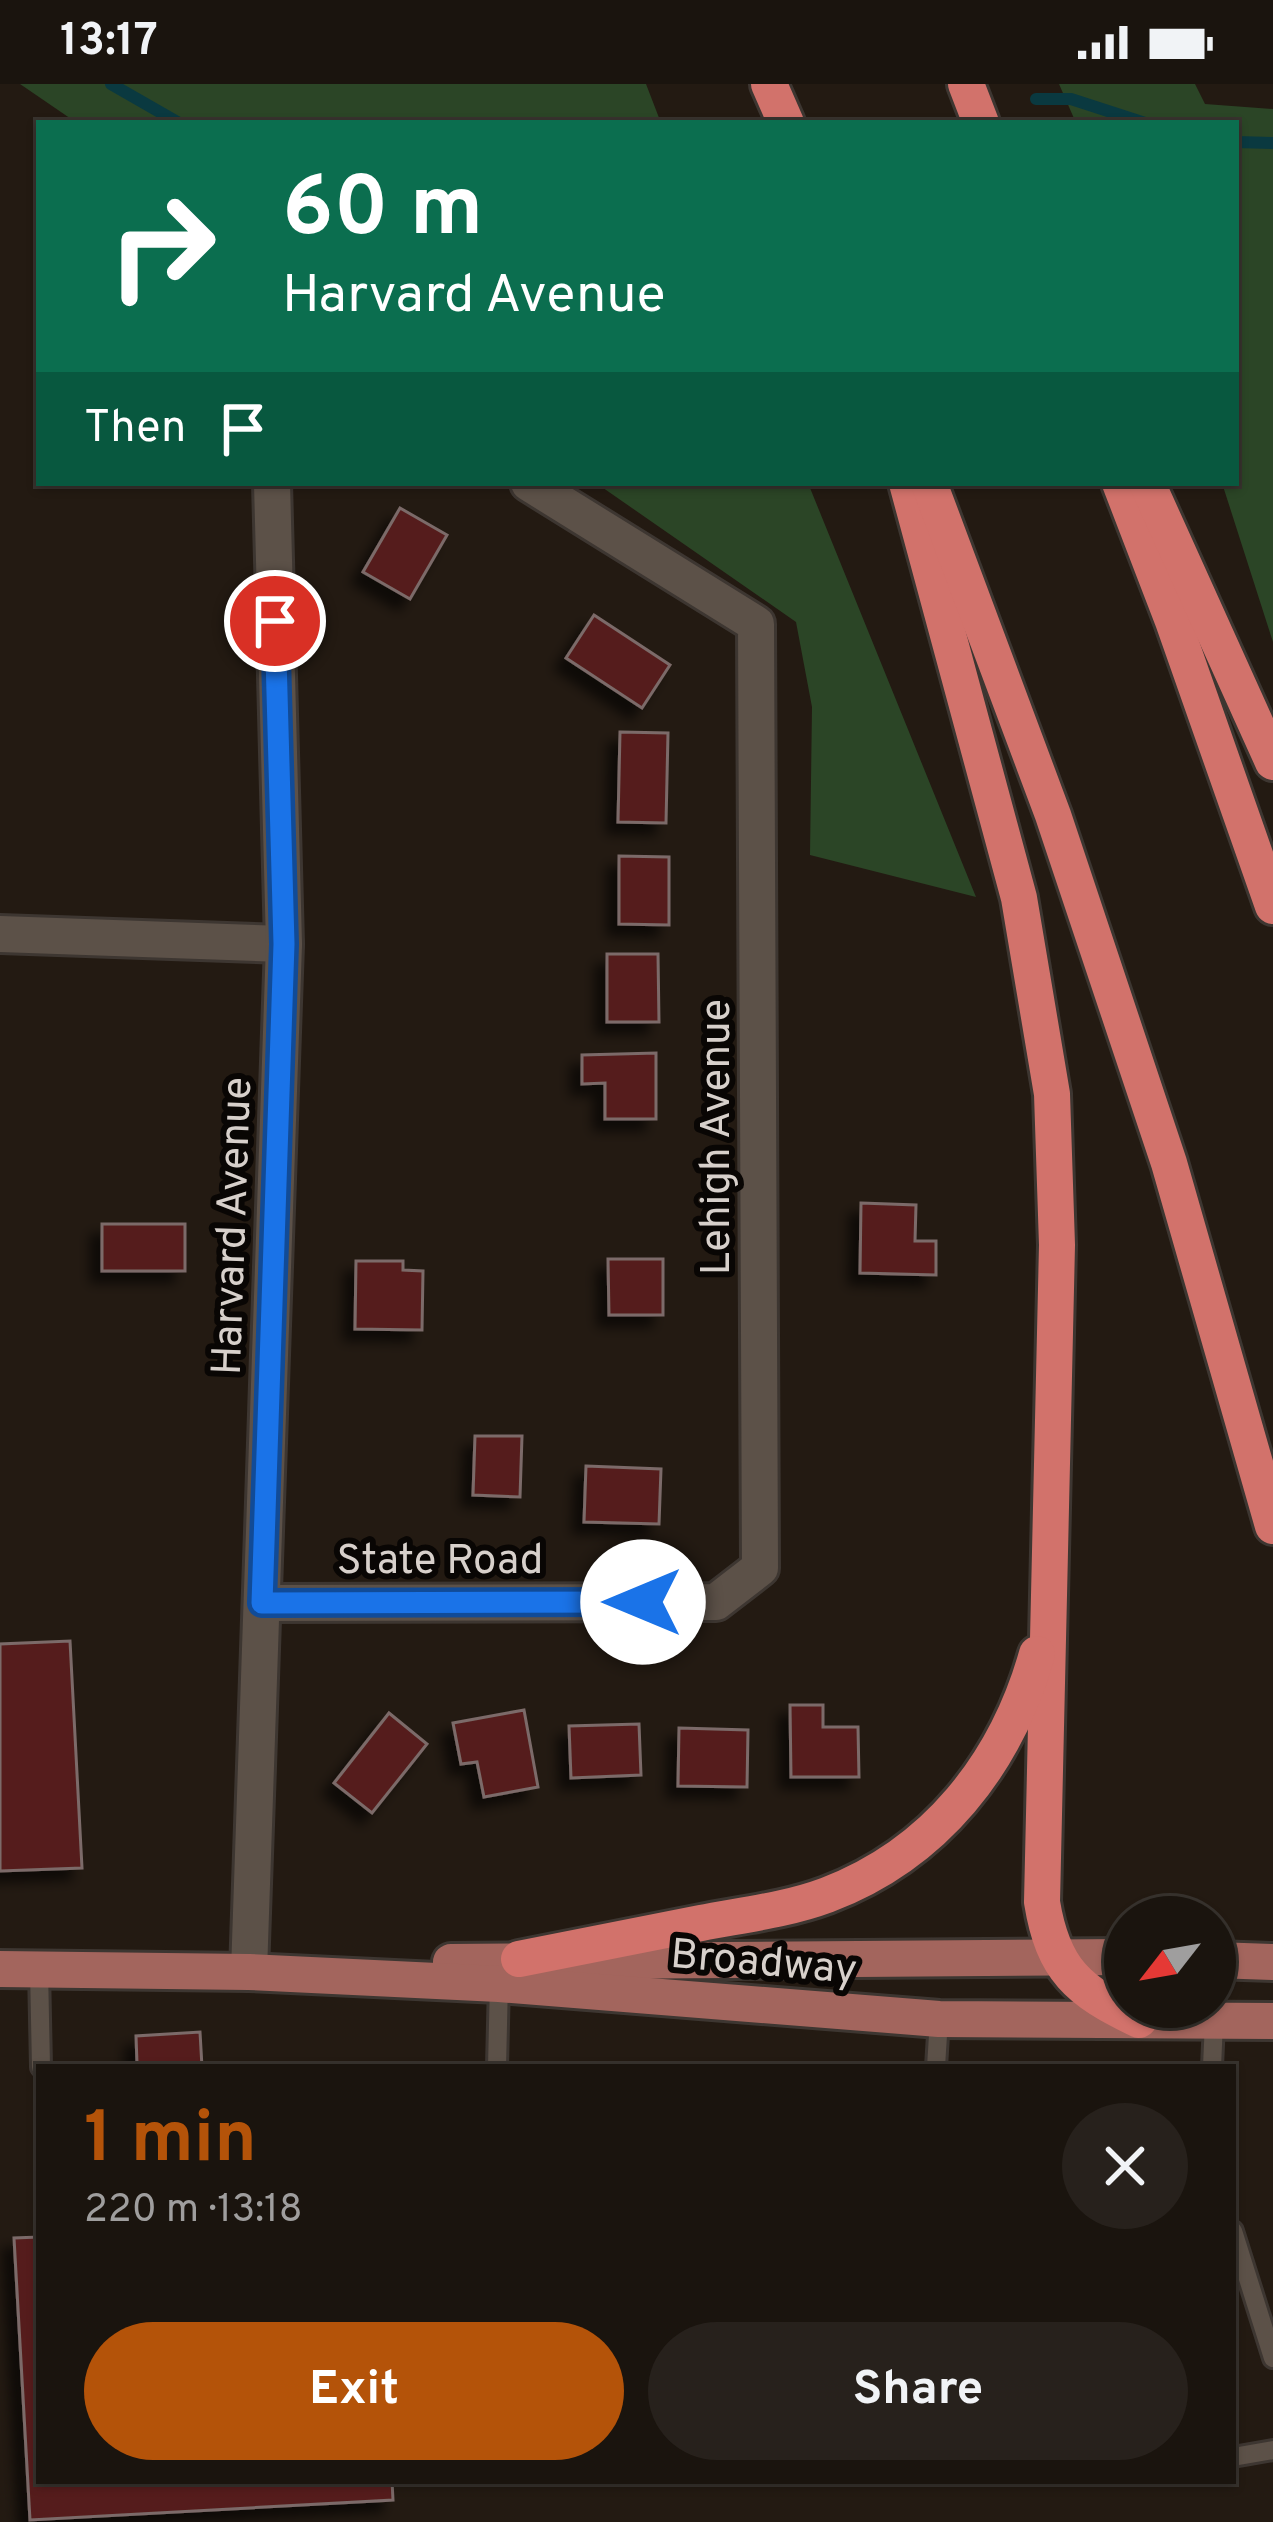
<!DOCTYPE html>
<html lang="en">
<head>
<meta charset="utf-8">
<style>
	body { margin:0; font-family:Overpass,sans-serif; background:#27211c; color:#f1f3f6; height:100vh; display:flex; flex-direction:column; font-size:45px; white-space:nowrap }
	* { box-sizing:border-box; margin:0 }
	p { font-size:39px; color:#9f9e9e }
	.icon { flex:none; width:66px; height:66px; fill:none; stroke:currentColor; stroke-width:2; stroke-linecap:round; stroke-linejoin:round }
	.map { position:relative; flex:1; overflow:hidden }
	.details { position:absolute; left:36px; top:1980px; width:1200px; height:420px; display:flex; flex-direction:column; background:#1a140e; border-radius:0px; box-shadow:0 3px 9px #0004,0 0 0 3px #38332e }
	.details>* { flex:none }
	.top-card { position:absolute; left:36px; top:36px; width:1203px; height:366px; border-radius:0px; box-shadow:0 3px 9px #0004,0 0 0 3px #38332e; background:#0b6e4f; color:#fff; overflow:hidden }
	.needle { width:78px; rotate:239deg }
	.fabs { position:absolute; left:1104px; top:1812px; display:grid; gap:24px }
	.fabs a { display:grid; place-items:center; width:132px; height:132px; border-radius:50%; background:#1a140e; box-shadow:0 3px 9px #0004,0 0 0 3px #38332e; font-size:60px }
	.pin { position:absolute; display:grid; place-items:center; width:102px; height:102px; color:#fff; margin:-51px; border:6px solid #fff; border-radius:50%; box-shadow:0 3px 12px #0007 }
	.me { position:absolute; width:132px; margin:-66px; rotate:270deg; stroke-linejoin:round; filter:drop-shadow(0 0 9px #0008) }
	.turn { display:flex; align-items:center; gap:42px; height:252px; padding:0 48px; font-size:54px }
	.turn .icon { width:156px; height:156px; stroke-width:2.5 }
	.turn b { display:block; font-size:84px; line-height:102px }
	.then { display:flex; align-items:center; height:114px; padding:0 48px; background:#0003; gap:24px; font-size:45px }
	.round { display:grid; place-items:center; flex:none; width:126px; height:126px; border-radius:63px; background:#27211c }
	.head { display:flex; align-items:center; justify-content:space-between; height:204px; padding:0 48px }
	h1 { font-size:72px; font-weight:700; line-height:90px; color:#b45309 }
	.action { display:flex; gap:24px; margin-top:auto; padding:24px 48px }
	.action a { flex:1; height:138px; border-radius:72px; background:#b45309; color:#fff; font-size:48px; font-weight:700; line-height:138px; text-align:center }
	.action a+a { background:#27211c; color:#f1f3f6 }
	.status { display:flex; justify-content:space-between; align-items:center; height:84px; padding:0 60px; background:#1a140e; direction:ltr }
	.status svg { height:33px; fill:currentColor }
	.map>svg:first-child { display:block }
	.green { fill:#2b4526 }
	.lines { fill:none; stroke-linecap:round; stroke-linejoin:round }
	.stream { stroke:#0a3940; stroke-width:12 }
	.building { fill:#551e1c; stroke:#7b6b69; stroke-width:3; filter:url(#shadow) }
	.service-casing { stroke:#3d3631; stroke-width:24 }
	.minor-casing { stroke:#3d3631; stroke-width:42 }
	.primary-casing { stroke:#3d3631; stroke-width:42 }
	.motorway-casing { stroke:#3d3631; stroke-width:42 }
	.service { stroke:#5c5148; stroke-width:18 }
	.minor { stroke:#5c5148; stroke-width:36 }
	.primary { stroke:#a3655d; stroke-width:36 }
	.motorway { stroke:#d2726b; stroke-width:36 }
	.route-casing { stroke:#114b97; stroke-width:30 }
	.route { stroke:#1a73e8; stroke-width:21 }
	.labels { text-anchor:middle; stroke-width:12; stroke-linejoin:round; paint-order:stroke }
	.street-label { font-size:42px; fill:#d7d0cb; stroke:#090604 }
</style>
</head>
<body>
<div class="status"><b>13:17</b><svg viewBox="0 0 49 12"><path d="M0 12V9h3v3zM5 12V6h3v6zM10 12V3h3v9zM15 12V0h3v12zM26 1h20v11H26zM47 4h2v5h-2z"/></svg></div>
<div class="map">
<svg width="1273" height="2438" viewBox="0 0 1273 2438">
	<defs>
		<filter id="shadow"><feDropShadow dx="-11" dy="11" stdDeviation="6" flood-color="#0009"/></filter>
	</defs>
	<rect width="100%" height="100%" fill="#231a12"/>
	<g class="green">
		<path d="M 20,0 L 646,0 L 661,39 L 77,39 Z"/>
		<path d="M 1059,0 L 1195,0 L 1205,20 L 1273,25 L 1273,558 L 1222,399 L 1236,399 L 1236,39 L 1076,39 Z"/>
		<path d="M 596,399 L 808,399 L 976,813 L 810,771 L 812,623 L 796,538 Z"/>
	</g>
	<g class="lines">
		<g class="stream">
			<path d="M 111,0 L 179,39"/>
			<path d="M 1036,15 L 1071,15 L 1145,39"/>
			<path d="M 1236,58 L 1273,59"/>
		</g>
	</g>
	<g class="building">
		<path d="M 400,424 L 447,451 L 410,515 L 363,488 Z"/>
		<path d="M 594,531 L 670,581 L 642,624 L 566,574 Z"/>
		<path d="M 620,648 L 668,649 L 666,739 L 618,738 Z"/>
		<path d="M 619,772 L 669,773 L 669,841 L 619,840 Z"/>
		<path d="M 607,870 L 658,870 L 659,938 L 607,938 Z"/>
		<path d="M 656,969 L 656,1035 L 605,1035 L 605,999 L 582,1000 L 582,971 Z"/>
		<path d="M 861,1119 L 916,1121 L 915,1157 L 936,1157 L 936,1191 L 860,1189 Z"/>
		<rect x="102" y="1140" width="83" height="47"/>
		<path d="M 608,1175 L 663,1175 L 663,1231 L 609,1231 Z"/>
		<path d="M 356,1177 L 403,1177 L 403,1186 L 423,1187 L 422,1246 L 355,1245 Z"/>
		<path d="M 475,1352 L 522,1352 L 520,1413 L 473,1411 Z"/>
		<path d="M 586,1382 L 661,1385 L 659,1440 L 584,1438 Z"/>
		<path d="M 70,1557 L 82,1784 L 0,1787 L 0,1560 Z"/>
		<path d="M 790,1621 L 823,1621 L 823,1643 L 858,1643 L 859,1693 L 791,1693 Z"/>
		<path d="M 524,1626 L 538,1703 L 484,1713 L 477,1678 L 461,1680 L 453,1639 Z"/>
		<path d="M 389,1629 L 427,1660 L 372,1729 L 334,1699 Z"/>
		<path d="M 639,1640 L 641,1691 L 571,1694 L 569,1642 Z"/>
		<path d="M 679,1644 L 748,1646 L 747,1703 L 678,1702 Z"/>
		<path d="M 200,1948 L 202,1983 L 69,1983 L 137,1979 L 136,1952 Z"/>
		<path d="M 39,2153 L 39,2397 L 392,2397 L 393,2416 L 30,2436 L 14,2154 Z"/>
	</g>
	<g class="lines">
		<g class="service-casing">
			<g id="service">
				<path d="M 39,1885 L 41,1983"/>
				<path d="M 497,1983 L 499,1898"/>
				<path d="M 936,1983 L 939,1935"/>
				<path d="M 1212,1983 L 1214,1938"/>
				<path d="M 1233,2147 L 1273,2274"/>
				<path d="M 1233,2373 L 1273,2366"/>
			</g>
		</g>
		<g class="minor-casing">
			<g id="minor">
				<path d="M 0,850 L 284,860"/>
				<path d="M 262,1519 L 716,1518 L 760,1484 L 756,540 L 529,399"/>
				<path d="M 249,1888 L 284,860 L 272,399"/>
			</g>
		</g>
		<g class="primary-casing">
			<g id="primary">
				<path d="M 1215,1876 L 1273,1878"/>
				<path d="M 451,1878 L 1125,1873"/>
				<path d="M 0,1885 L 249,1888 L 499,1900 L 939,1935 L 1273,1937"/>
			</g>
		</g>
		<g class="motorway-casing">
			<g id="motorway">
				<path d="M 769,0 L 786,39"/>
				<path d="M 966,0 L 981,39"/>
				<path d="M 907,399 L 1019,814 L 1052,1010 L 1057,1161 L 1042,1818 C 1053,1886 1078,1907 1139,1936"/>
				<path d="M 929,399 L 1053,731 L 1169,1079 L 1273,1442"/>
				<path d="M 1120,399 L 1173,537 L 1273,822"/>
				<path d="M 1147,399 L 1273,678"/>
				<path d="M 519,1875 C 580,1863 640,1851 701,1839 C 742,1831 787,1826 827,1811 C 935,1770 1006,1680 1037,1570"/>
			</g>
		</g>
		<use href="#service" class="service"/>
		<use href="#minor" class="minor"/>
		<use href="#primary" class="primary"/>
		<use href="#motorway" class="motorway"/>
	</g>
	<g class="lines">
		<g class="route-casing">
			<path id="route" d="M 275,537 L 284,860 L 262,1519 L 643,1518"/>
		</g>
		<use href="#route" class="route"/>
	</g>
	<g class="labels">
		<g class="street-label">
			<text transform="translate(714 1053) rotate(-90)" y="15">Lehigh Avenue</text>
			<text transform="translate(230 1142) rotate(-88)" y="15">Harvard Avenue</text>
			<text x="440" y="1489">State Road</text>
			<text transform="translate(764 1876) rotate(5)" y="15">Broadway</text>
		</g>
	</g>
</svg>
<div class="fabs">
<a><svg class="needle" viewBox="-14 -14 28 28"><path d="M0-13l5 13h-10z" fill="#e53935"/><path d="M0 13l5-13h-10z" fill="#9f9e9e"/></svg></a>
</div>
<div class="pin" style="left:275px;top:537px;background:#d93025"><svg class="icon" aria-label="arrive" viewBox="0 0 24 24"><path d="M6 21V4h12l-3 4 3 4H6"/></svg></div>
<svg class="me" style="left:643px;top:1518px" viewBox="-20 -20 40 40"><circle r="19" fill="#fff"/><path d="M0-13L10 11 0 6-10 11z" fill="#1a73e8"/></svg>
<div class="top-card">
<div class="turn"><svg class="icon" aria-label="right" viewBox="0 0 24 24"><path d="M7 20v-9h11M14 6l5 5-5 5"/></svg><div><b>60 m</b>Harvard Avenue</div></div>
<div class="then">Then<svg class="icon" aria-label="arrive" viewBox="0 0 24 24"><path d="M6 21V4h12l-3 4 3 4H6"/></svg></div>
</div>
<section class="details">
<div class="head"><div><h1>1 min</h1><p>220 m · 13:18</p></div><a class="round"><svg class="icon" aria-label="close" viewBox="0 0 24 24"><path d="M6 6l12 12M18 6L6 18"/></svg></a></div>
<div class="action"><a>Exit</a><a>Share</a></div>
</section>
</div>
</body>
</html>
